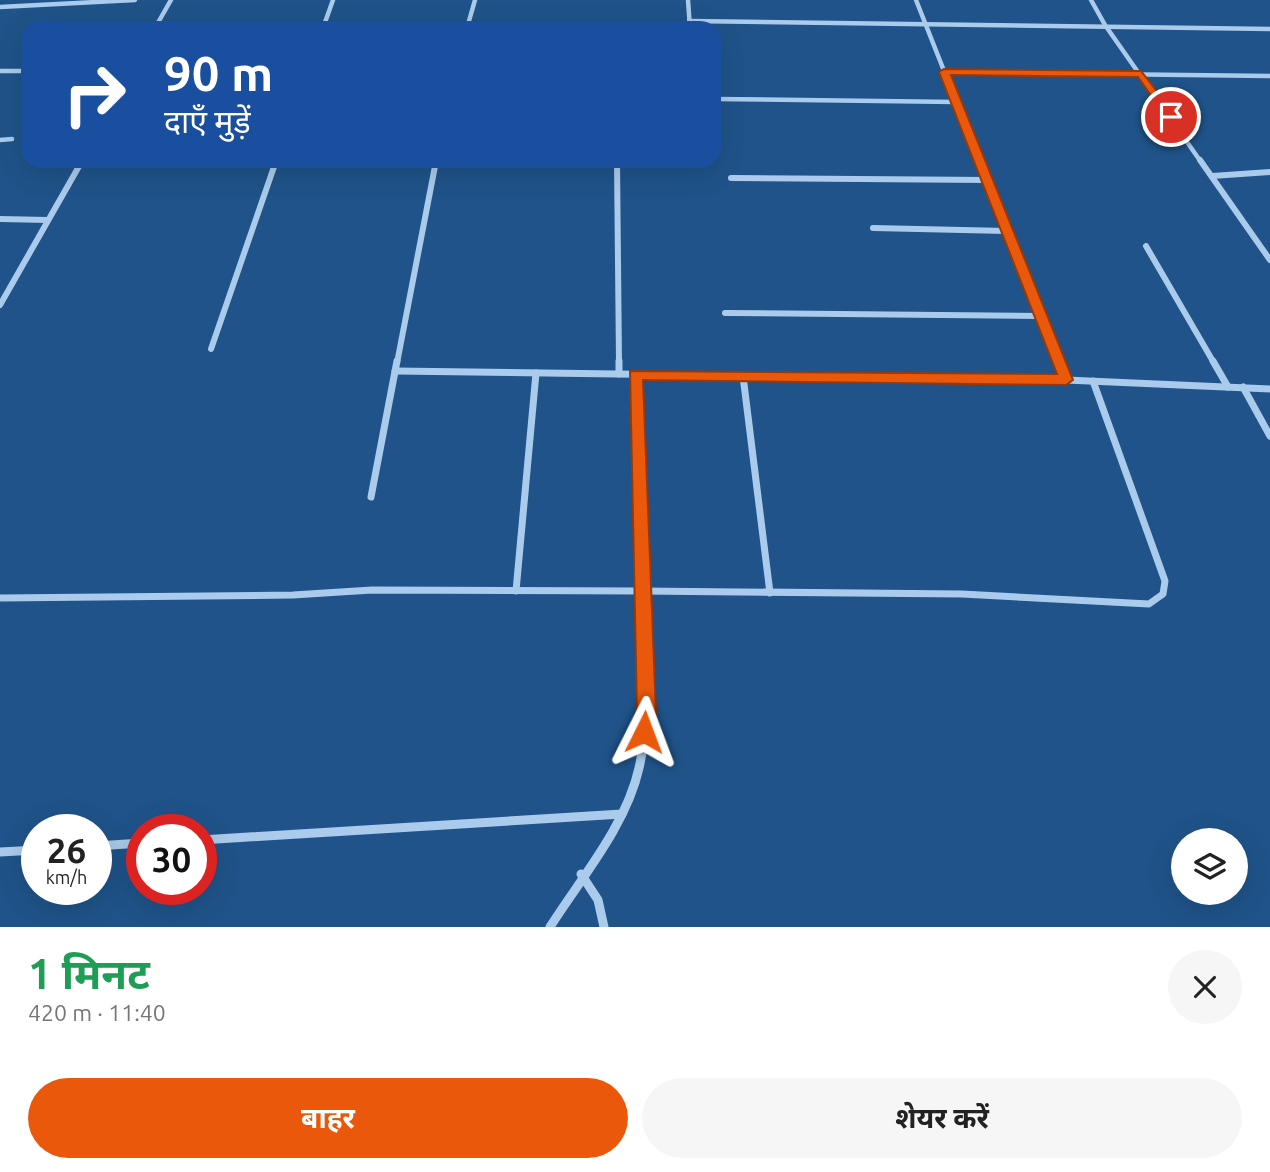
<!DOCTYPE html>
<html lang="hi">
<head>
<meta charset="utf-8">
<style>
	body { margin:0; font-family:Ubuntu,"Noto Sans Devanagari",sans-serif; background:#f6f6f6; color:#222; height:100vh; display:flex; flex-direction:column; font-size:26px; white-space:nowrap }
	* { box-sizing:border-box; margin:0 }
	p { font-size:23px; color:#767676 }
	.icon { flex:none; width:38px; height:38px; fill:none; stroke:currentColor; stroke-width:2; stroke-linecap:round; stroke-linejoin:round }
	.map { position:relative; height:927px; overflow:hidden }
	.panel { display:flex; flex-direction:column; background:#fff; flex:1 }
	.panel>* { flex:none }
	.guide { position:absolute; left:21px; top:21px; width:700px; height:147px; border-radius:21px; box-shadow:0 7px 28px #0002; background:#1a4fa0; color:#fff; overflow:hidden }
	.tools { position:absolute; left:1171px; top:828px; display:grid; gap:14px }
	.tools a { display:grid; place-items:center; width:77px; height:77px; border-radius:50%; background:#fff; box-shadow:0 7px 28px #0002; font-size:35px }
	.speed { position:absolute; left:21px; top:814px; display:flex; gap:14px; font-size:35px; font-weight:700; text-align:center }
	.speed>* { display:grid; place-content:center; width:91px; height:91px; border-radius:50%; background:#fff; box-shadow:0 7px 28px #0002; line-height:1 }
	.speed small { font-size:18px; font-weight:400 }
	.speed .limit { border:10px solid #d22; background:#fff; color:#111 }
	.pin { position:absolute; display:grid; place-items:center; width:60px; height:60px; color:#fff; margin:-30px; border:4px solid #fff; border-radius:50%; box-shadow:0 2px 7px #0007 }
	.me { position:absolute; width:77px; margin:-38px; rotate:3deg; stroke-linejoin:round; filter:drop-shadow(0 0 5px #0008) }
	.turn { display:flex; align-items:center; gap:24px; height:147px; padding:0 28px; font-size:32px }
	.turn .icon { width:91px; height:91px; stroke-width:2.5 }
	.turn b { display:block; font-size:49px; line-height:60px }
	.round { display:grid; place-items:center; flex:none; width:74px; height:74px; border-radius:37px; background:#f6f6f6 }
	.summary { display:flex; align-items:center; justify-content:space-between; height:119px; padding:0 28px }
	h1 { font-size:42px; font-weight:700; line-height:52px; color:#1e9e55 }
	.action { display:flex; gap:14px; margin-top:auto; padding:14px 28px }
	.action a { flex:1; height:80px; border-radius:42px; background:#ea580c; color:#fff; font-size:28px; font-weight:700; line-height:80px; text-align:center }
	.action a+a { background:#f6f6f6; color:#222 }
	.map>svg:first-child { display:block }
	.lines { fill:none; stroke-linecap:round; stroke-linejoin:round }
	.minor-far3 { stroke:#aacbeb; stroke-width:4.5 }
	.minor-far2 { stroke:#aacbeb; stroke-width:6 }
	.minor-far1 { stroke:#aacbeb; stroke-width:7 }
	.minor { stroke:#aacbeb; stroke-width:9 }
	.route { fill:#ea580c; stroke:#983908; stroke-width:2 }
</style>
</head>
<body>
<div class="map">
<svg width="1270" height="927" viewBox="0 0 1270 927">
	<rect width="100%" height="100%" fill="#1f5389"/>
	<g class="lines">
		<g class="minor-far3">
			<path d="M 688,0 L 690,28"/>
			<path d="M 916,0 L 980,162"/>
			<path d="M 1091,0 L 1105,25 L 1201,162"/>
			<path d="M 0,7 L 135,0"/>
			<path d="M 689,21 L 1270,29"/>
			<path d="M 155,28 L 171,0"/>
			<path d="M 323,28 L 333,0"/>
			<path d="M 467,28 L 475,0"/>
			<path d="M 0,71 L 28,71"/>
			<path d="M 944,72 L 1270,76"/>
			<path d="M 714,99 L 956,102"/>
			<path d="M 0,140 L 12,139"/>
		</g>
		<g class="minor-far2">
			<path d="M 979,160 L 1059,363"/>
			<path d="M 1200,160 L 1270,260"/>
			<path d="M 617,161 L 619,363"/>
			<path d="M 1212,176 L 1270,172"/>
			<path d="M 731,178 L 987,180"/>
			<path d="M 0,219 L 48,220"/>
			<path d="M 873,228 L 1007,231"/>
			<path d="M 1146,246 L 1214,363"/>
			<path d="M 0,305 L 82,161"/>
			<path d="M 725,313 L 1041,316"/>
			<path d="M 211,349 L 276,161"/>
			<path d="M 397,363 L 436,161"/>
		</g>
		<g class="minor-far1">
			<path d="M 619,361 L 619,374"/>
			<path d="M 1059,361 L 1066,380 L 1270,389"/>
			<path d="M 1213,361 L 1228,387"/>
			<path d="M 395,371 L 1066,380"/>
			<path d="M 635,375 L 643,614"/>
			<path d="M 743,376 L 770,593"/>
			<path d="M 1243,387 L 1270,436"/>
			<path d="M 371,497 L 397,361"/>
			<path d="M 516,591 L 536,373"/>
			<path d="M 0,598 L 293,595 L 372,590 L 642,591 L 962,594 L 1149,604 L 1163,594 L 1165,581 L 1093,381"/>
		</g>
		<g class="minor">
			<path d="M 201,840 L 622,814"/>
			<path d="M 96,846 L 142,843"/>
			<path d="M 0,852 L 37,850"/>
			<path d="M 581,874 L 598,900 L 604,927"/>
			<path d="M 550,927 C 581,878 626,826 639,768 C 651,717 644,664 643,612"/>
		</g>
	</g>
	<path class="route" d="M 944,69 L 1141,71 L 1177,117 L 1168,120 L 1138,77 L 951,75 L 1073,380 L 1066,385 L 643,380 L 656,713 L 651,738 L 644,741 L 637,738 L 634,732 L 637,713 L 630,371 L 1057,374 L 939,72 Z"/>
</svg>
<div class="tools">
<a><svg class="icon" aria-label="layers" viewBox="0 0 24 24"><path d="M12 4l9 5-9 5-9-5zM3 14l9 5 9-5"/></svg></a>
</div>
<div class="speed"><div>26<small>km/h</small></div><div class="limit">30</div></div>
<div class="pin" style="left:1171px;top:117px;background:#d93025"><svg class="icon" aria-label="arrive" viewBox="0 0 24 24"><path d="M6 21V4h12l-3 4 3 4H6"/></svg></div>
<svg class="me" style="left:644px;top:732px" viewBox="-20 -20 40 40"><path d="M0-17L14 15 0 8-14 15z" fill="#ea580c" stroke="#fff" stroke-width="4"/></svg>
<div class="guide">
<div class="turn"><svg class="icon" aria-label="right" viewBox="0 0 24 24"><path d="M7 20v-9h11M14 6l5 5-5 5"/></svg><div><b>90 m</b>दाएँ मुड़ें</div></div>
</div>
</div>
<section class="panel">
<div class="summary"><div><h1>1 मिनट</h1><p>420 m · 11:40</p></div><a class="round"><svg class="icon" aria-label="close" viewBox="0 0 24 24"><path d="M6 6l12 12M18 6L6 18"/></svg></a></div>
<div class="action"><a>बाहर</a><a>शेयर करें</a></div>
</section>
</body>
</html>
